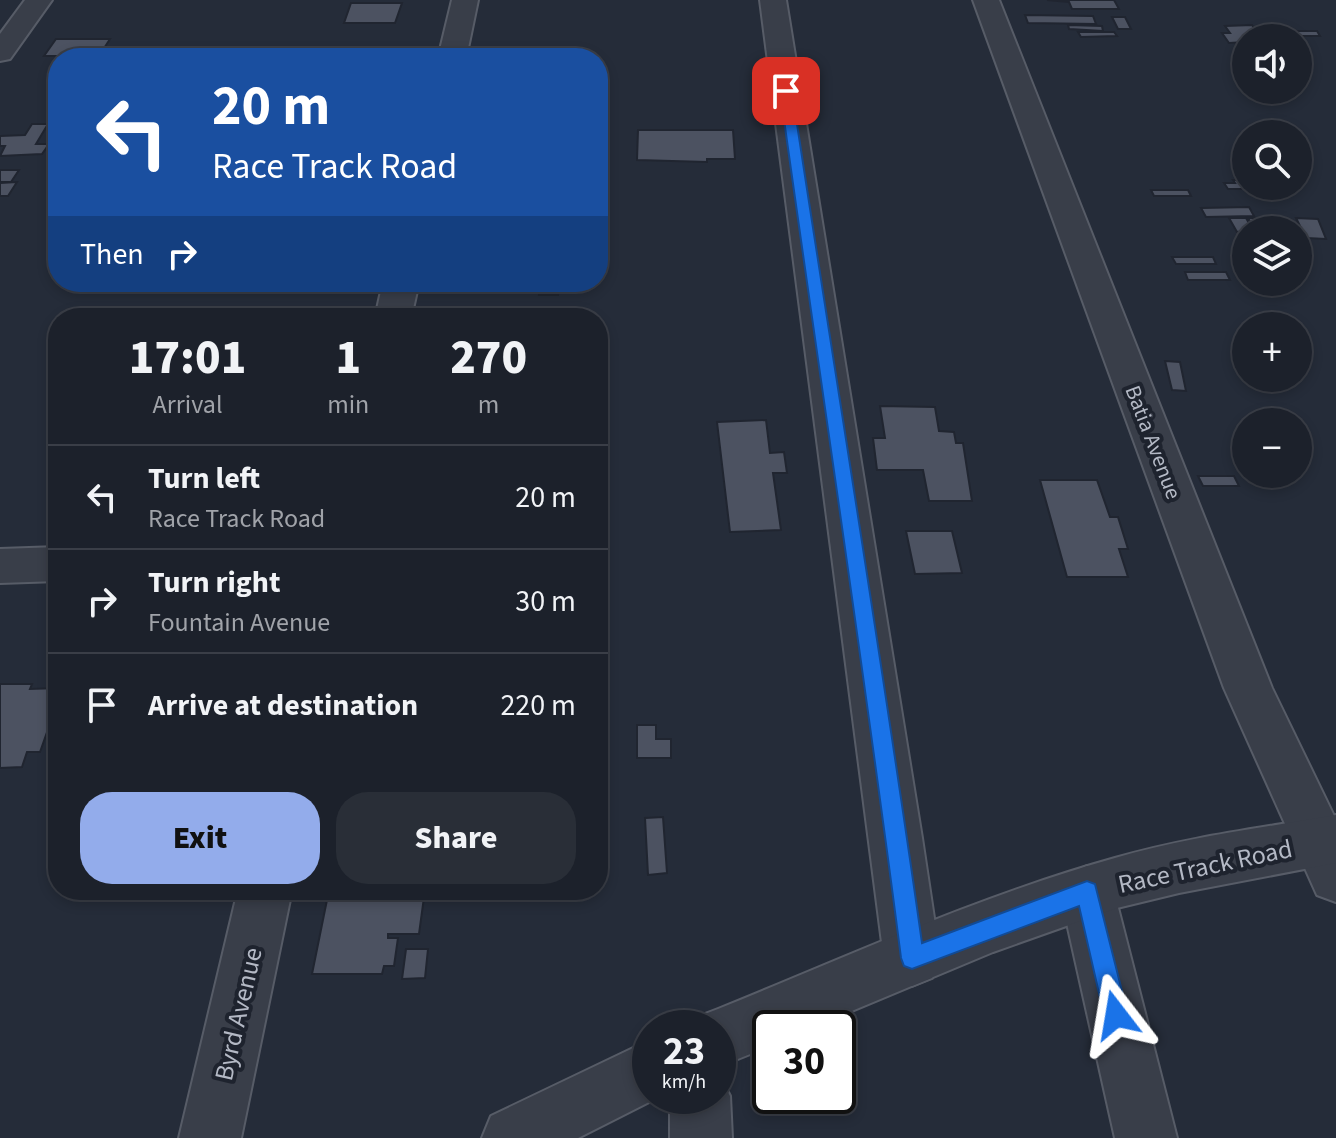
<!DOCTYPE html>
<html lang="en">
<head>
<meta charset="utf-8">
<style>
	body { margin:0; font-family:"Source Sans 3",sans-serif; background:#292e37; color:#f1f3f6; height:100vh; display:flex; flex-direction:column; font-size:30px; white-space:nowrap }
	* { box-sizing:border-box; margin:0 }
	p { font-size:26px; color:#a0a3a9 }
	.icon { flex:none; width:44px; height:44px; fill:none; stroke:currentColor; stroke-width:2; stroke-linecap:round; stroke-linejoin:round }
	.map { position:relative; flex:1; overflow:hidden }
	.details { position:absolute; left:48px; top:308px; width:560px; height:592px; display:flex; flex-direction:column; background:#1c212b; border-radius:32px; box-shadow:0 4px 12px #0003,0 0 0 2px #3a3e47 }
	.details>* { flex:none }
	.guide { position:absolute; left:48px; top:48px; width:560px; height:244px; border-radius:32px; box-shadow:0 4px 12px #0003,0 0 0 2px #3a3e47; background:#1a4fa0; color:#fff; overflow:hidden }
	.controls { position:absolute; left:1232px; top:24px; display:grid; gap:16px }
	.controls a { display:grid; place-items:center; width:80px; height:80px; border-radius:50%; background:#1c212b; box-shadow:0 4px 12px #0003,0 0 0 2px #3a3e47; font-size:40px }
	.speed { position:absolute; left:632px; top:1010px; display:flex; gap:16px; font-size:40px; font-weight:700; text-align:center }
	.speed>* { display:grid; place-content:center; width:104px; height:104px; border-radius:50%; background:#1c212b; box-shadow:0 4px 12px #0003,0 0 0 2px #3a3e47; line-height:1 }
	.speed small { font-size:20px; font-weight:400 }
	.speed .limit { border:4px solid #111; border-radius:12px; background:#fff; color:#111 }
	.pin { position:absolute; display:grid; place-items:center; width:68px; height:68px; color:#fff; margin:-34px; border-radius:16px; box-shadow:0 4px 12px #0006 }
	.me { position:absolute; width:88px; margin:-44px; rotate:346deg; stroke-linejoin:round; filter:drop-shadow(0 0 6px #0008) }
	.turn { display:flex; align-items:center; gap:28px; height:168px; padding:0 32px; font-size:36px }
	.turn .icon { width:104px; height:104px; stroke-width:2.5 }
	.turn b { display:block; font-size:56px; line-height:68px }
	.then { display:flex; align-items:center; height:76px; padding:0 32px; background:#0003; gap:16px; font-size:30px }
	.eta { display:flex; justify-content:space-evenly; align-items:center; height:136px; text-align:center }
	.eta b { font-size:48px; font-weight:800; line-height:56px }
	.cta { display:flex; gap:16px; margin-top:auto; padding:16px 32px }
	.cta a { flex:1; height:92px; border-radius:32px; background:#93aceb; color:#111; font-size:32px; font-weight:800; line-height:92px; text-align:center }
	.cta a+a { background:#292e37; color:#f1f3f6 }
	ul { padding:0; list-style:none }
	li { display:flex; align-items:center; gap:24px; height:104px; padding:0 32px; border-top:2px solid #3a3e47 }
	li div { flex:1 }
	li b { display:block; font-size:30px }
	li em { font-style:normal }
	.map>svg:first-child { display:block }
	.building { fill:#4c5261; stroke:#202530; stroke-width:2 }
	.lines { fill:none; stroke-linecap:round; stroke-linejoin:round }
	.minor-casing { stroke:#575c67; stroke-width:4 }
	.tertiary-casing { stroke:#575c67; stroke-width:4 }
	.minor { fill:#393e49; fill-rule:evenodd }
	.tertiary { fill:#393e49; fill-rule:evenodd }
	.route { fill:#1a73e8; stroke:#114b97; stroke-width:2 }
	.labels { text-anchor:middle; stroke-width:8; stroke-linejoin:round; paint-order:stroke }
	.street-label { font-size:22px; fill:#b4b9c5; stroke:#1e232e }
	.near-street-label { font-size:26px; fill:#b4b9c5; stroke:#1e232e }
</style>
</head>
<body>
<div class="map">
<svg width="1336" height="1138" viewBox="0 0 1336 1138">
	<rect width="100%" height="100%" fill="#252c39"/>
	<g class="building">
		<path d="M 1047,0 L 1114,0 L 1119,9 L 1072,9 L 1069,2 Z"/>
		<path d="M 351,3 L 402,3 L 395,23 L 344,23 Z"/>
		<path d="M 1025,15 L 1093,16 L 1096,24 L 1028,23 Z"/>
		<path d="M 1112,17 L 1125,17 L 1131,29 L 1118,29 Z"/>
		<path d="M 1068,25 L 1102,26 L 1103,31 L 1069,29 Z"/>
		<path d="M 1252,25 L 1257,32 L 1266,32 L 1271,38 L 1246,38 L 1246,42 L 1229,43 L 1222,33 L 1230,33 L 1225,26 Z"/>
		<path d="M 1283,31 L 1317,31 L 1320,36 L 1286,36 Z"/>
		<path d="M 1078,32 L 1114,32 L 1117,36 L 1081,37 Z"/>
		<path d="M 56,39 L 110,39 L 99,56 L 44,56 Z"/>
		<path d="M 32,124 L 48,124 L 36,144 L 49,144 L 42,154 L 0,156 L 5,146 L 0,146 L 0,136 L 25,135 Z"/>
		<path d="M 638,130 L 733,130 L 735,159 L 707,159 L 707,162 L 637,160 Z"/>
		<path d="M 0,170 L 19,170 L 11,182 L 0,182 Z"/>
		<path d="M 1233,180 L 1246,180 L 1246,186 L 1265,186 L 1267,189 L 1228,189 L 1224,183 L 1235,183 Z"/>
		<path d="M 17,182 L 8,196 L 0,196 L 0,183 Z"/>
		<path d="M 1151,190 L 1188,190 L 1191,196 L 1154,196 Z"/>
		<path d="M 1249,207 L 1254,216 L 1206,217 L 1201,208 Z"/>
		<path d="M 1229,218 L 1246,218 L 1253,230 L 1237,232 Z"/>
		<path d="M 1248,218 L 1261,218 L 1267,228 L 1254,228 Z"/>
		<path d="M 1296,218 L 1318,219 L 1326,239 L 1306,238 Z"/>
		<path d="M 1172,257 L 1213,257 L 1216,264 L 1176,264 Z"/>
		<path d="M 1185,272 L 1226,272 L 1230,280 L 1188,280 Z"/>
		<path d="M 540,282 L 559,282 L 558,295 L 539,295 Z"/>
		<path d="M 286,307 L 283,318 L 208,318 L 212,308 Z"/>
		<path d="M 1165,361 L 1180,362 L 1186,391 L 1172,390 Z"/>
		<path d="M 880,406 L 935,407 L 939,431 L 954,432 L 956,443 L 963,443 L 972,501 L 929,501 L 923,470 L 877,470 L 873,438 L 885,438 Z"/>
		<path d="M 766,420 L 770,453 L 784,452 L 787,473 L 773,473 L 781,530 L 730,532 L 717,422 Z"/>
		<path d="M 1198,476 L 1234,476 L 1239,486 L 1203,486 Z"/>
		<path d="M 1040,480 L 1097,480 L 1110,517 L 1118,517 L 1128,549 L 1119,549 L 1128,577 L 1067,577 Z"/>
		<path d="M 906,531 L 952,531 L 962,573 L 915,574 Z"/>
		<path d="M 0,684 L 32,684 L 30,689 L 58,688 L 58,701 L 40,752 L 27,752 L 22,767 L 0,768 Z"/>
		<path d="M 637,725 L 656,725 L 656,739 L 671,739 L 671,758 L 637,758 Z"/>
		<path d="M 663,817 L 667,873 L 648,875 L 645,818 Z"/>
		<path d="M 329,890 L 425,890 L 419,934 L 388,934 L 388,938 L 398,938 L 394,966 L 384,966 L 382,974 L 312,974 Z"/>
		<path d="M 406,949 L 428,949 L 425,978 L 402,979 Z"/>
	</g>
	<g class="lines">
		<g class="minor-casing">
			<g id="minor">
				<path d="M 25,0 L 52,0 L 10,59 L 0,61 L 0,34 Z"/>
				<path d="M 452,0 L 478,0 L 466,58 L 438,58 Z"/>
				<path d="M 760,0 L 786,0 L 922,838 L 940,958 L 932,978 L 912,986 L 892,978 L 884,958 Z"/>
				<path d="M 973,0 L 999,0 L 1272,688 L 1336,820 L 1336,902 L 1317,895 L 1224,688 Z"/>
				<path d="M 383,282 L 419,282 L 411,318 L 375,318 Z"/>
				<path d="M 58,547 L 58,581 L 0,583 L 0,549 Z"/>
				<path d="M 1087,866 L 1106,874 L 1114,892 L 1177,1138 L 1115,1138 L 1060,892 L 1068,874 Z"/>
				<path d="M 238,890 L 292,890 L 241,1138 L 179,1138 Z"/>
				<path d="M 718,1073 L 730,1096 L 732,1138 L 670,1138 L 670,1096 L 718,1096 Z"/>
			</g>
		</g>
		<g class="tertiary-casing">
			<g id="tertiary">
				<path d="M 1336,815 L 1336,863 L 1179,893 L 1117,908 L 993,952 L 811,1028 L 770,1028 L 770,1046 L 718,1067 L 718,1028 L 693,1028 L 697,1017 L 718,1009 C 849,956 979,896 1115,858 C 1187,837 1262,828 1336,815 Z"/>
				<path d="M 650,1040 L 650,1096 L 661,1096 L 578,1138 L 482,1138 L 491,1116 Z"/>
			</g>
		</g>
		<use href="#minor" class="minor"/>
		<use href="#tertiary" class="tertiary"/>
	</g>
	<path class="route" d="M 786,87 L 792,91 C 835,375 882,658 922,943 L 1087,881 L 1095,884 L 1128,1015 L 1125,1023 L 1116,1027 L 1108,1023 L 1104,1015 L 1079,906 L 912,969 L 904,966 L 901,958 C 864,668 820,380 780,91 Z"/>
	<g class="labels">
		<g class="street-label">
			<text transform="translate(1154 442) rotate(69)" y="8">Batia Avenue</text>
		</g>
		<g class="near-street-label">
			<text transform="translate(1205 866) rotate(-12)" y="9">Race Track Road</text>
			<text transform="translate(238 1014) rotate(-77)" y="9">Byrd Avenue</text>
		</g>
	</g>
</svg>
<div class="controls">
<a><svg class="icon" aria-label="sound" viewBox="0 0 24 24"><path d="M4 9h4l5-4v14l-5-4H4zM17 9q2 3 0 6"/></svg></a>
<a><svg class="icon" aria-label="search" viewBox="0 0 24 24"><circle cx="10" cy="10" r="6"/><path d="M15 15l6 6"/></svg></a>
<a><svg class="icon" aria-label="layers" viewBox="0 0 24 24"><path d="M12 4l9 5-9 5-9-5zM3 14l9 5 9-5"/></svg></a>
<a>+</a>
<a>−</a>
</div>
<div class="speed"><div>23<small>km/h</small></div><div class="limit">30</div></div>
<div class="pin" style="left:786px;top:91px;background:#d93025"><svg class="icon" aria-label="arrive" viewBox="0 0 24 24"><path d="M6 21V4h12l-3 4 3 4H6"/></svg></div>
<svg class="me" style="left:1116px;top:1015px" viewBox="-20 -20 40 40"><path d="M0-17L14 15 0 8-14 15z" fill="#1a73e8" stroke="#fff" stroke-width="4"/></svg>
<div class="guide">
<div class="turn"><svg class="icon" aria-label="left" viewBox="0 0 24 24"><path d="M17 20v-9H6M10 6l-5 5 5 5"/></svg><div><b>20 m</b>Race Track Road</div></div>
<div class="then">Then<svg class="icon" aria-label="right" viewBox="0 0 24 24"><path d="M7 20v-9h11M14 6l5 5-5 5"/></svg></div>
</div>
<section class="details">
<div class="eta">
<div><b>17:01</b><p>Arrival</p></div>
<div><b>1</b><p>min</p></div>
<div><b>270</b><p>m</p></div>
</div>
<ul>
<li><svg class="icon" aria-label="left" viewBox="0 0 24 24"><path d="M17 20v-9H6M10 6l-5 5 5 5"/></svg><div><b>Turn left</b><p>Race Track Road</p></div><em>20 m</em></li>
<li><svg class="icon" aria-label="right" viewBox="0 0 24 24"><path d="M7 20v-9h11M14 6l5 5-5 5"/></svg><div><b>Turn right</b><p>Fountain Avenue</p></div><em>30 m</em></li>
<li><svg class="icon" aria-label="arrive" viewBox="0 0 24 24"><path d="M6 21V4h12l-3 4 3 4H6"/></svg><div><b>Arrive at destination</b></div><em>220 m</em></li>
</ul>
<div class="cta"><a>Exit</a><a>Share</a></div>
</section>
</div>
</body>
</html>
